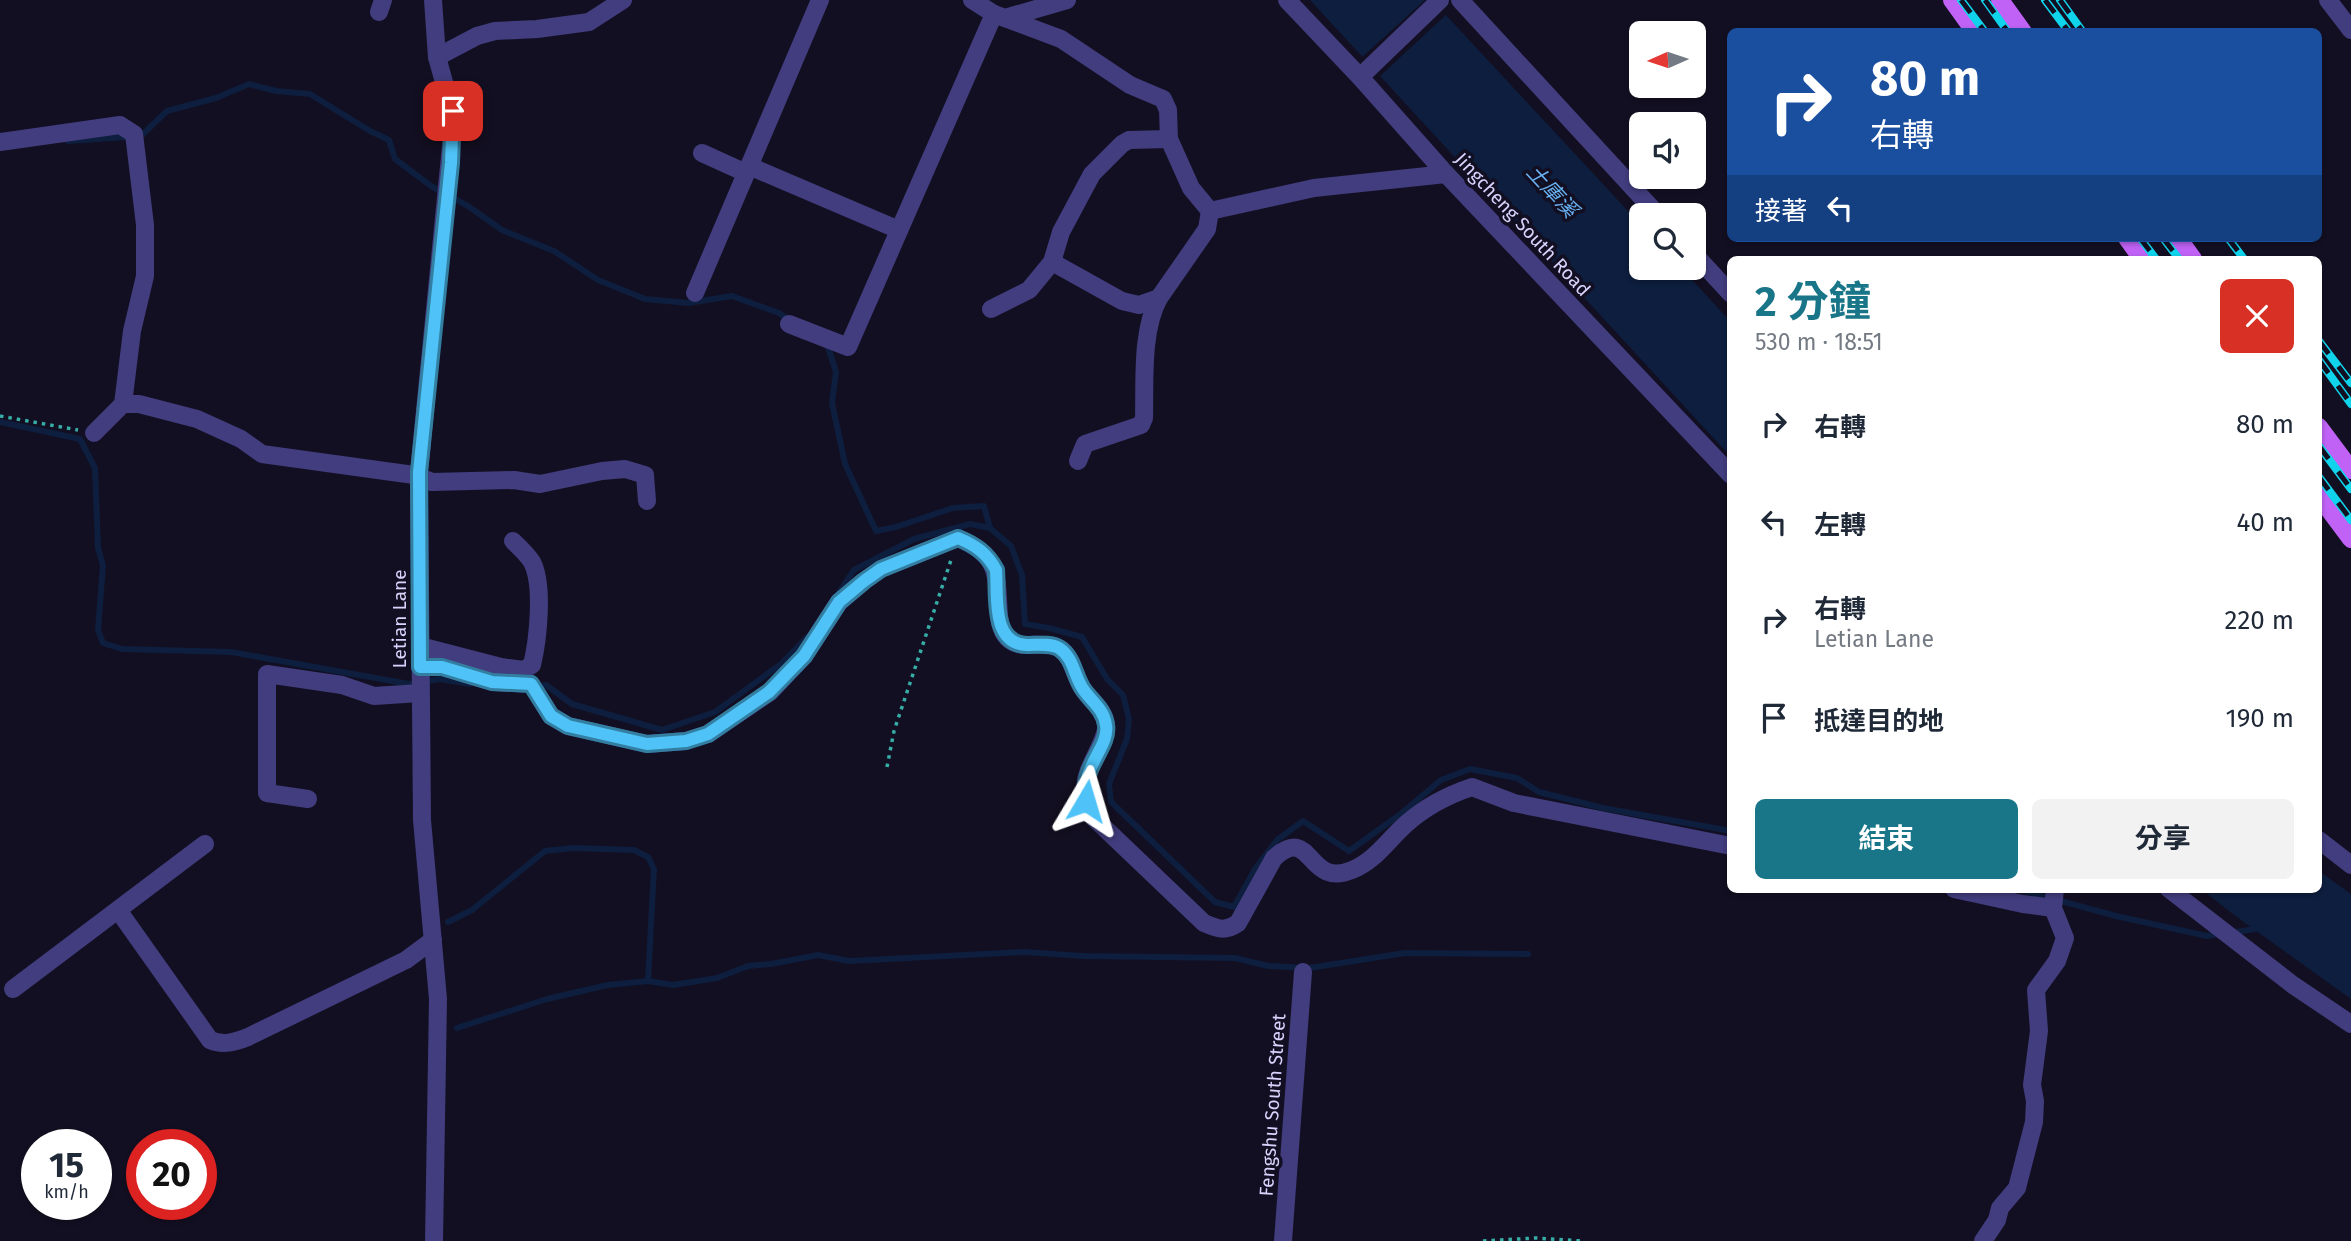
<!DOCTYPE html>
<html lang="zh-TW">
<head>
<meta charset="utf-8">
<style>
	body { margin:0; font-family:"Fira Sans","Noto Sans TC",sans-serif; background:#f2f2f3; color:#1f2937; height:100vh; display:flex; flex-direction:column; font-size:26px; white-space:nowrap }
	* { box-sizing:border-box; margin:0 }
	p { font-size:23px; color:#747a83 }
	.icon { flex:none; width:38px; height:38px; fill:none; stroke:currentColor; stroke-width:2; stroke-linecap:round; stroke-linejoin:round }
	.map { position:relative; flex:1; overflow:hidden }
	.panel { position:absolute; left:1727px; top:256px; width:595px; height:637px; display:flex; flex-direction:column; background:#fff; border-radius:10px; box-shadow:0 2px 5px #0004 }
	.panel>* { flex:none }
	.hud { position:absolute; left:1727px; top:28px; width:595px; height:214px; border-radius:10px; box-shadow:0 2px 5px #0004; background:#1a4fa0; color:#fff; overflow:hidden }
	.needle { width:46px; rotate:267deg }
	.tools { position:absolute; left:1629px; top:21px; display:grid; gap:14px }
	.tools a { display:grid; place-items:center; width:77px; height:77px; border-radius:10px; background:#fff; box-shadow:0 2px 5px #0004; font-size:35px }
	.speed { position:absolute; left:21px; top:1129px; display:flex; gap:14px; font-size:35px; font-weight:700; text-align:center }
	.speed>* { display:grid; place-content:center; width:91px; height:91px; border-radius:50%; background:#fff; box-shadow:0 2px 5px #0004; line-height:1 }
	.speed small { font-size:18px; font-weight:400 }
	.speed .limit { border:10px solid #d22; background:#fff; color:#111 }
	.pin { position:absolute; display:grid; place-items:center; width:60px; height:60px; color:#fff; margin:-30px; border-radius:14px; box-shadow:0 4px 10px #0006 }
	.me { position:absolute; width:77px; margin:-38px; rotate:7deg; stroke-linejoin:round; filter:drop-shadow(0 0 5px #0008) }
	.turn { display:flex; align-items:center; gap:24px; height:147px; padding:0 28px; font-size:32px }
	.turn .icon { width:91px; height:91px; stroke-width:2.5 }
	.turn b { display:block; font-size:49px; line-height:60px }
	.then { display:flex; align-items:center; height:66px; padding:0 28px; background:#0003; gap:14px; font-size:26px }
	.round { display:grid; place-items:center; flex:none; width:74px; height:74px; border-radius:10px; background:#f2f2f3 }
	.headline { display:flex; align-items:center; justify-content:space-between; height:119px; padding:0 28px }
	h1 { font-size:42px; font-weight:700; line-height:52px; color:#187688 }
	.cta { display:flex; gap:14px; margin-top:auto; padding:14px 28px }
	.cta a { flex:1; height:80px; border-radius:10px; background:#187688; color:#fff; font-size:28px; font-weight:700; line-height:80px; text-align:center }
	.cta a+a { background:#f2f2f3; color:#1f2937 }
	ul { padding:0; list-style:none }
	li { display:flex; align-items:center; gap:21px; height:98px; padding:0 28px }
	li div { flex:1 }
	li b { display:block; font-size:26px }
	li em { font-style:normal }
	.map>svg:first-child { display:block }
	.water { fill:#0d1e3e }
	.pier { fill:#130f22 }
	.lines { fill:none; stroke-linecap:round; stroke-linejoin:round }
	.stream { stroke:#0d1e3e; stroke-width:6 }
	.path { stroke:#37ada7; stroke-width:3.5; stroke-dasharray:3.5 5; stroke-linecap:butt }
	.minor { stroke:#413d7e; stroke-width:18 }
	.major { stroke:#bf62f5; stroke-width:18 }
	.rail-casing { stroke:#0fd4ec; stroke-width:8 }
	.rail { stroke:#130f22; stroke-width:5; stroke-dasharray:16; stroke-linecap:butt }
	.route-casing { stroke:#337fa1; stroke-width:18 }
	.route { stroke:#4fc3f7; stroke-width:12 }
	.labels { text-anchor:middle; stroke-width:7; stroke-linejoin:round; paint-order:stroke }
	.street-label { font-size:19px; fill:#d8d3fc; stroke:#130f22 }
	.water-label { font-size:21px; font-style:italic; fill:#68b3f5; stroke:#130f22 }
</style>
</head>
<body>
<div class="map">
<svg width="2351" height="1241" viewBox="0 0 2351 1241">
	<rect width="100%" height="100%" fill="#130f22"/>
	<g class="water">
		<path d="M 1310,0 L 1432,0 L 1641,225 L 1642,268 L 1681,268 L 1731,322 L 1731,457 Z"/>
		<path d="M 2319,871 L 2351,894 L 2351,999 L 2234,915 L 2201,889 L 2319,889 Z"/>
	</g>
	<path class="pier" d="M 1425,0 L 1437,0 L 1448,13 L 1378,78 L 1360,59 Z"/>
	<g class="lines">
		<g class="stream">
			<path d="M 68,141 L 141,136 L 167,111 L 216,98 L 249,84 L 276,91 L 310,94 L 370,131 L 389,140 L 395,159 L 431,186 L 468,206 L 502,230 L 554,251 L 598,280 L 645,299 L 688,303 L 732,296 L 779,313 L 790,321"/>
			<path d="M 826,341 L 836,372 L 832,403 L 845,464 L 876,531 L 896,527 L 953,508 L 984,506 L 990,528"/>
			<path d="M 0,422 L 80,439 L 95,468 L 98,548 L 103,565 L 98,630 L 103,643 L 122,649 L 231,652 L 409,684 L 440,679 L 470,684"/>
			<path d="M 838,594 L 854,570 L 914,539 L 970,524 L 990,528 L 1011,546 L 1022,575 L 1025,624 L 1049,628 L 1082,637 L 1107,679 L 1123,695 L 1129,719 L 1127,739 L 1109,784 L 1111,802 L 1215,902 L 1234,907 L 1255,869 L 1277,840 L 1303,821 L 1349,851 L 1398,816 L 1441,780 L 1470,769 L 1517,778 L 1539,792 L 1603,808 L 1731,831"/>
			<path d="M 536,687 L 546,685 L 572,704 L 662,730 L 715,712 L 781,664 L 807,637"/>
			<path d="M 2017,889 L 2116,916 L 2207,936 L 2219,934"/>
			<path d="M 448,922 L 472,910 L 545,851 L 573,848 L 634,850 L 648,857 L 654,869 L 648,981"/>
			<path d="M 2230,933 L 2261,928"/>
			<path d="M 457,1028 L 547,999 L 608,985 L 648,981 L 673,985 L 717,978 L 748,966 L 771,964 L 818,955 L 849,961 L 1025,952 L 1082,956 L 1235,958 L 1268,966 L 1309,968 L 1405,953 L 1528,954"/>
		</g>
		<g class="path">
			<path d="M 0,416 L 78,430"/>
			<path d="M 887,767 L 894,731 L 951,560"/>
			<path d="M 1483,1241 L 1536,1238 L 1582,1241"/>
		</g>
		<g class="minor">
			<path d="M 433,0 L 437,57 L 452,111 L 453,126 L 419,472 L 422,820 L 438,999 L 434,1241"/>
			<path d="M 972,0 L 994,14 L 1005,18 L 1067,0"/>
			<path d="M 1287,0 L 1360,77 L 1446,174 L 1731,475"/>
			<path d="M 1460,0 L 1658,215"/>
			<path d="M 2328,0 L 2351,30"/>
			<path d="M 379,12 L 383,0"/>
			<path d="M 1005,18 L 1061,39 L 1130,85 L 1163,99 L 1168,110 L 1169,139 L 1191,188 L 1210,211"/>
			<path d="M 437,57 L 477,36 L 495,31 L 537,29 L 589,22 L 623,0"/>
			<path d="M 1360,77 L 1440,0"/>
			<path d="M 0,142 L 120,125 L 134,134 L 145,225 L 145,276 L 132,331 L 123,404"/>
			<path d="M 702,153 L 746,173"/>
			<path d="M 749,166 L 899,230"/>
			<path d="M 1694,254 L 1731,294"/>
			<path d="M 1052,262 L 1122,301 L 1139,305 L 1159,298 L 1207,229 L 1210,211 L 1314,188 L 1446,174"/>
			<path d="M 695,293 L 820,0"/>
			<path d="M 991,309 L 1029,290 L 1052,262 L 1061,232 L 1092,174 L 1122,144 L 1129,140 L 1169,139"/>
			<path d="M 789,324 L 848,347 L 994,14"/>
			<path d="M 94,433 L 123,404 L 139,404 L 197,419 L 241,439 L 262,454 L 414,475 L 432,482 L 514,480 L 540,484 L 602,471 L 625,469 L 645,475 L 647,501"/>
			<path d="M 1078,461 L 1085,444 L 1141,425 L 1144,418 C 1145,381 1141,331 1159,298"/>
			<path d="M 420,646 L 501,667 L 523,670 L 532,665 C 538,640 544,585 532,562 C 527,554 519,547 513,541"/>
			<path d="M 420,667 L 442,667 L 492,682 L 531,684 L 551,716 L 568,726 L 647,744 L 686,741 L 708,734 L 770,692 L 804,656 L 839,602 L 864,581 L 881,569 L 958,538 C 1000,556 996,573 999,615 C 1000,622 1000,628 1005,635 C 1017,652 1037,641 1054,646 C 1073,652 1073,675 1083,689 C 1091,701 1103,708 1106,724 C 1107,731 1104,737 1101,744 C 1086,777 1078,783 1094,818 L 1204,923 C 1218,929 1225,932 1238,923 L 1274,858 C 1313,823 1306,889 1352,870 C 1375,861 1388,840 1406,824 C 1425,807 1448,795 1472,787 L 1514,803 L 1731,846"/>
			<path d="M 308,799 L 267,793 L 267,674 L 342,685 L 374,696 L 420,693"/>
			<path d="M 2319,840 L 2351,865"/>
			<path d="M 1954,889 L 2023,904 L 2053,908"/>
			<path d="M 2169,889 L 2293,985 L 2351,1024"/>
			<path d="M 118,910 L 210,1040 C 223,1046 235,1042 248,1037 L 406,960 L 433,940"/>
			<path d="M 13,989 L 205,844"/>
			<path d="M 1283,1241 L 1303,972"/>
			<path d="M 1983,1241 L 1997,1220 L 2000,1208 L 2017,1188 L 2034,1122 L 2035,1101 L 2032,1085 L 2039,1031 L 2036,990 L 2057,961 L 2065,938 L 2053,908 L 2055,889"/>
		</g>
		<g class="major">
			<path d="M 1952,0 L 1975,32"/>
			<path d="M 2000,0 L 2023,32"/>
			<path d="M 2127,238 L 2142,259"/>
			<path d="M 2178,238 L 2193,259"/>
			<path d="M 2319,427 L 2351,470"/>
			<path d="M 2319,496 L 2351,539"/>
		</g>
		<g class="rail-casing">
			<g id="rail">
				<path d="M 1961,0 L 1985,32"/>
				<path d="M 1985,0 L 2008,32"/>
				<path d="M 2045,0 L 2069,32"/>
				<path d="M 2060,0 L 2083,32"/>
				<path d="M 2140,238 L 2156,259"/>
				<path d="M 2163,238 L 2179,259"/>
				<path d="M 2228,238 L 2244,259"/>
				<path d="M 2319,341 L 2351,383"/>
				<path d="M 2319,360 L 2351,404"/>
				<path d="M 2319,446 L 2351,489"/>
				<path d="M 2319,477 L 2351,520"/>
			</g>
		</g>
		<use href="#rail" class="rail"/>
	</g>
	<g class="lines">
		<g class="route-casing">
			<path id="route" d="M 453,111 L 451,163 L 419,472 L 420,667 L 442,667 L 492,682 L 531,684 L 551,716 L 568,726 L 647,744 L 686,741 L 708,734 L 769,692 L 804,656 L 839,602 L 864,581 L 881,569 L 958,538 C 975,545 987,553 996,570 C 998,596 991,644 1027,645 C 1037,645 1050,643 1059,648 C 1074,658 1074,676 1083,689 C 1091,701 1104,709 1106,725 C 1110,747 1080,767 1086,801"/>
		</g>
		<use href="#route" class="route"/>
	</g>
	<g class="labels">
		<g class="street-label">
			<text transform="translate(1523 224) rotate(47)" y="7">Jingcheng South Road</text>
			<text transform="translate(399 619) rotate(-90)" y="7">Letian Lane</text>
			<text transform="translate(1272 1105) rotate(-86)" y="7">Fengshu South Street</text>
		</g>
		<g class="water-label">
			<text transform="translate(1552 191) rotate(47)" y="7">土庫溪</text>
		</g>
	</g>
</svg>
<div class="tools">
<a><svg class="needle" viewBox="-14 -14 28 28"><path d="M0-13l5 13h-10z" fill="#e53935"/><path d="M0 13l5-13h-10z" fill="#747a83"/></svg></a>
<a><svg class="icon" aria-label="sound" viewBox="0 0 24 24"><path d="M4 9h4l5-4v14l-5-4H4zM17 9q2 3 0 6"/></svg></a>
<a><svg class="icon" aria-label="search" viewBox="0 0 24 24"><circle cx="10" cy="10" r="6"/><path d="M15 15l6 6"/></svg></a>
</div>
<div class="speed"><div>15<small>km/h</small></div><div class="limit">20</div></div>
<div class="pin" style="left:453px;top:111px;background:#d93025"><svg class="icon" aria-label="arrive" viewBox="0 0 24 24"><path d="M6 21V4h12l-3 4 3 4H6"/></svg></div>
<svg class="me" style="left:1086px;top:801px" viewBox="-20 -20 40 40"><path d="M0-17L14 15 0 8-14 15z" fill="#4fc3f7" stroke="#fff" stroke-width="4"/></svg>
<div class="hud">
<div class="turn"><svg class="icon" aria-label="right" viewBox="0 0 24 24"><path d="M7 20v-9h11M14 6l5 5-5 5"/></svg><div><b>80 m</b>右轉</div></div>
<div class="then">接著<svg class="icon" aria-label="left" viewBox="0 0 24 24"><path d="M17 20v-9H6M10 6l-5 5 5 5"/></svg></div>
</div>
<section class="panel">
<div class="headline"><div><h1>2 分鐘</h1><p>530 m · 18:51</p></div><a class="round" style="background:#d93025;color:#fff"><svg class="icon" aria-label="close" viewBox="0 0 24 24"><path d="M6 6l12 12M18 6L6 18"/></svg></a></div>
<ul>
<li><svg class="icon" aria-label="right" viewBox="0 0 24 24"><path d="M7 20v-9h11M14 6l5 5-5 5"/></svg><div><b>右轉</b></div><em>80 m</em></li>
<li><svg class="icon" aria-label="left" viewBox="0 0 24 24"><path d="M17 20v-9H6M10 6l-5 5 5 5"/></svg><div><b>左轉</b></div><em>40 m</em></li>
<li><svg class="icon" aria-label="right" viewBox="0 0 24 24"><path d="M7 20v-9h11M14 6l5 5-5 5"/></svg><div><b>右轉</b><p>Letian Lane</p></div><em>220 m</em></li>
<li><svg class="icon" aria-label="arrive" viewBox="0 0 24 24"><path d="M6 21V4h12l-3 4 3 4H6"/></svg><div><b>抵達目的地</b></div><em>190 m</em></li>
</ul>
<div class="cta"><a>結束</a><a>分享</a></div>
</section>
</div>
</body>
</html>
